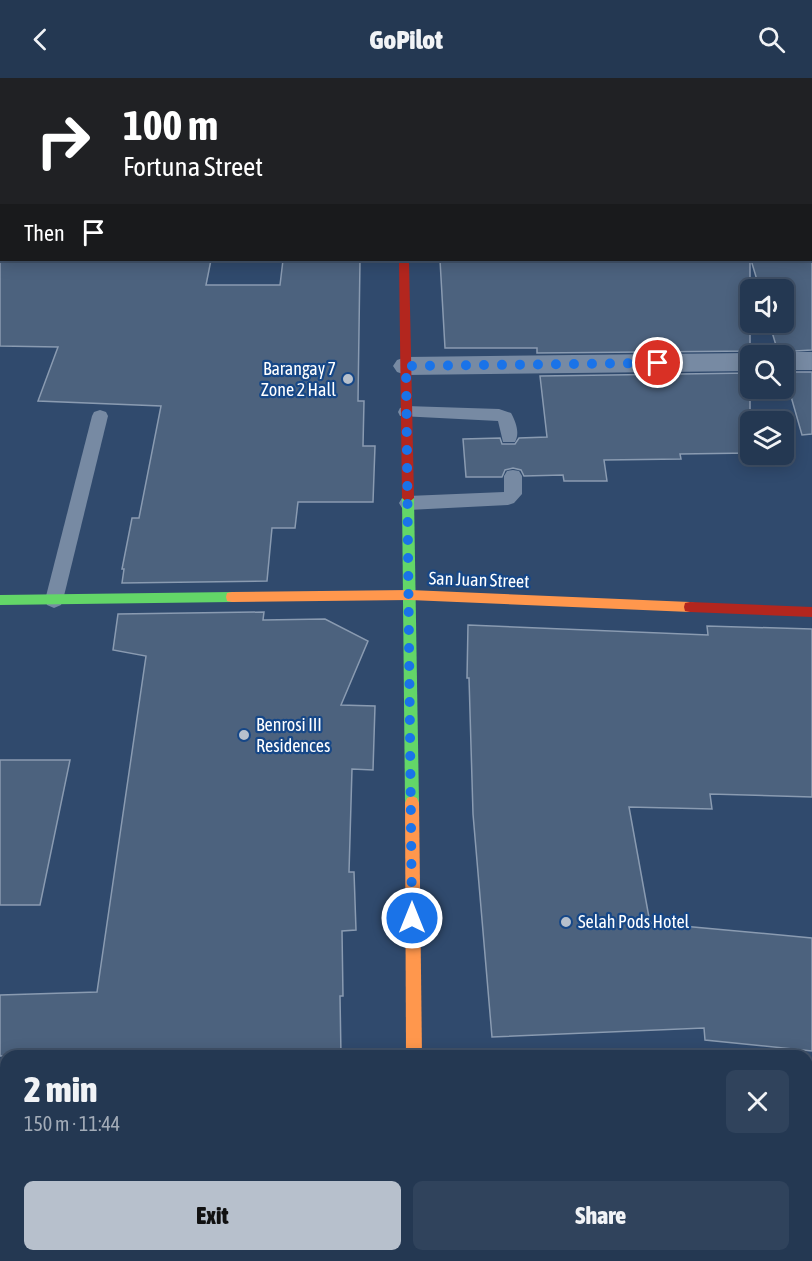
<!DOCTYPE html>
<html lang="en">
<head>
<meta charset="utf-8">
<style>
	body { margin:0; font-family:"Asap Condensed",sans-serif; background:#30435c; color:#f1f3f6; height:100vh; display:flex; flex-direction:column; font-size:22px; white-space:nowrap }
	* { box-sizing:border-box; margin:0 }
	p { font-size:20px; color:#a3acb8 }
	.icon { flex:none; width:33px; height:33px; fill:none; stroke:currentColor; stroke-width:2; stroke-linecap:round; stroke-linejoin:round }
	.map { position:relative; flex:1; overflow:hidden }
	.sheet { position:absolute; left:0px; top:972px; width:813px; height:212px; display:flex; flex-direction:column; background:#243852; border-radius:18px 18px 0 0; box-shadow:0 3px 15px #0003,0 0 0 2px #415269 }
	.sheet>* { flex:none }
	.top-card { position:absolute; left:0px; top:0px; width:813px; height:183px; box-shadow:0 3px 15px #0003,0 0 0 2px #415269; background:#202124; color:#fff; overflow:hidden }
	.controls { position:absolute; left:740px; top:201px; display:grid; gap:12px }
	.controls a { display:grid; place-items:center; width:54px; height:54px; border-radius:9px; background:#243852; box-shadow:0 3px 15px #0003,0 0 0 2px #415269; font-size:30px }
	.pin { position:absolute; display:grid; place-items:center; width:51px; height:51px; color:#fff; margin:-26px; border:3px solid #fff; border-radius:50%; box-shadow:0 2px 6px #0007 }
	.me { position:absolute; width:66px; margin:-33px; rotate:0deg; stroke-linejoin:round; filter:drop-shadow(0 0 4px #0008) }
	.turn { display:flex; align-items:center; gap:21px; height:126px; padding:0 24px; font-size:27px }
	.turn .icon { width:78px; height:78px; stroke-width:2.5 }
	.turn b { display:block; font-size:42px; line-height:51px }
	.then { display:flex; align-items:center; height:57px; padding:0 24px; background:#0003; gap:12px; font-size:22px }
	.round { display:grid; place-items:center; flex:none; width:63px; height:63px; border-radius:9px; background:#30435c }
	.summary { display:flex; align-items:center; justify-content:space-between; height:102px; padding:0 24px }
	h1 { font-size:36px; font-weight:800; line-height:45px }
	.cta { display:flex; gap:12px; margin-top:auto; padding:12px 24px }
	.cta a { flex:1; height:69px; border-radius:9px; background:#b7c0cc; color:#111; font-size:24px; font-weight:800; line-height:69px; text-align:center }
	.cta a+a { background:#30435c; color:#f1f3f6 }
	header { display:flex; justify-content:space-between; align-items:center; height:78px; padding:0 24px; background:#243852; font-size:27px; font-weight:800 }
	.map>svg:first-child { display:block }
	.building { fill:#4c627e; stroke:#8a9bb1; stroke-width:1.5 }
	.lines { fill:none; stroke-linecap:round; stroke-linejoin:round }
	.lane { fill:#778aa3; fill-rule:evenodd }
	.street { fill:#778aa3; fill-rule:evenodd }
	.fast { fill:#63d668; fill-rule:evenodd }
	.slow { fill:#ff974d; fill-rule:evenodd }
	.jam { fill:#b3261e; fill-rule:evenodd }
	.route { stroke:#1a73e8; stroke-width:10; stroke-dasharray:0 18 }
	.poi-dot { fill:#b7c0cc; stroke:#164787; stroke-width:2 }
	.labels { text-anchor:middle; stroke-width:4.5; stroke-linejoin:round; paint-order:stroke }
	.poi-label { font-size:18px; fill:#fff; stroke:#164787; text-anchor:start }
	.street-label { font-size:18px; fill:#fff; stroke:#164787 }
</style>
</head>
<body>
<header><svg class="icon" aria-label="back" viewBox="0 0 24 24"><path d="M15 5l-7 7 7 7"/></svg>GoPilot<svg class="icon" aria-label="search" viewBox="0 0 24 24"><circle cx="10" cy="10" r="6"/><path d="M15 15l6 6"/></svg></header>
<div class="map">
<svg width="812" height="1183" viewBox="0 0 812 1183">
	<rect width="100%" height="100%" fill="#304a6d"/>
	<g class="building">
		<path d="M 0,182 L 211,182 L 206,207 L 280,207 L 283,182 L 360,182 L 358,323 L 364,323 L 363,368 L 375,368 L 373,424 L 298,424 L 295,450 L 272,450 L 267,503 L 122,505 L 124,491 L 122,491 L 132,440 L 139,440 L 161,328 L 38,323 L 58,269 L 0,268 Z"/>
		<path d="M 440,182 L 750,182 L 750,273 L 537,275 L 537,270 L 445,270 Z"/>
		<path d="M 751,182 L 812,182 L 812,272 L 778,274 L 769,244 L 783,244 L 783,212 L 760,212 Z"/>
		<path d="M 784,294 L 812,294 L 812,356 L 802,357 Z"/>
		<path d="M 750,295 L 750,375 L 680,376 L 681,381 L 604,382 L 607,403 L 564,403 L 563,397 L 524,398 L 521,392 L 513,390 L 505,392 L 502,399 L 466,399 L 463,361 L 500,360 L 502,366 L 515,366 L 519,360 L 547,359 L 540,298 Z"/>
		<path d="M 264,534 L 263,542 L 325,541 L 368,563 L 341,627 L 375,628 L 373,692 L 352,691 L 349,794 L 354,794 L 356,852 L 342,853 L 343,918 L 340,918 L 341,978 L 0,978 L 0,917 L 97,914 L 146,578 L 113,572 L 118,536 Z"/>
		<path d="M 468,547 L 708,557 L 707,548 L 812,551 L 812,719 L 710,716 L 712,731 L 629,729 L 650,845 L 812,860 L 812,973 L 705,962 L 704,950 L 492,959 L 473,736 L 469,600 L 467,600 Z"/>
		<path d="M 0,682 L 70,682 L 40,827 L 0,827 Z"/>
	</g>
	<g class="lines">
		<g class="lane">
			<path d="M 406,328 L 499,331 L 511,335 C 516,344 520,355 515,364 L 503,364 L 498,343 L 400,338 L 398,334 L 400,330 Z"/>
			<path d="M 100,332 L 106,334 L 108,338 L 63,522 L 61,527 L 54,530 L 47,527 L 45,522 L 92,338 L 94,334 Z"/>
			<path d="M 513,392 L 519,393 L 522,398 L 522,416 L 514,425 L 508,427 L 408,432 L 402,430 L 399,425 L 402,420 L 408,418 L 504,414 L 504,398 L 507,393 Z"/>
		</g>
		<g class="street">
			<path d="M 783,0 L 812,0 L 812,7 L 812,2 L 782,2 Z"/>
			<rect x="0" y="125" width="2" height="14"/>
			<path d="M 783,274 L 812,274 L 812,292 L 783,292 L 783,278 L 773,278 Z"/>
			<path d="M 750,275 L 759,278 L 750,278 L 750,293 L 406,297 L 397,294 L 393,288 L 397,282 L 406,279 Z"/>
			<path d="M 807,987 L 812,988 L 812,1030 L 807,1029 Z"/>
			<rect x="0" y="1104" width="6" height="44"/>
		</g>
		<g class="fast">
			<rect x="397" y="0" width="8" height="2"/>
			<path d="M 408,415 L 414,420 L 419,725 L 417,730 L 412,732 L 407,730 L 405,725 L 402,420 Z"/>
			<path d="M 232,514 L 237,515 L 238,519 L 237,523 L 232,524 L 0,527 L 0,517 Z"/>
		</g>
		<g class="slow">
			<path d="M 410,512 L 690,524 L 695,525 L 696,529 L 695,533 L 690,534 L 410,522 L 232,524 L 227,523 L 226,519 L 227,515 L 232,514 Z"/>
			<path d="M 412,718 L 417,720 L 419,725 L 422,978 L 406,978 L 405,725 L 407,720 Z"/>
		</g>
		<g class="jam">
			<path d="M 399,182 L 409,182 L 414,420 L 408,425 L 402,420 Z"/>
			<path d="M 690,524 L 812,529 L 812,539 L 690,534 L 685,533 L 684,529 L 685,525 Z"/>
			<rect x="411" y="1178" width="18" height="5"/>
		</g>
	</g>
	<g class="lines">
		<path class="route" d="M 412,840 L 406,288 L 658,285"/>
	</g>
	<g class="poi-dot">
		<circle cx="348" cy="301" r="6"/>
		<circle cx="244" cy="657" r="6"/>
		<circle cx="566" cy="844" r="6"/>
	</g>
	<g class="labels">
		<g class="poi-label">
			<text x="336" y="297" text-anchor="end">Barangay 7<tspan x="336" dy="21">Zone 2 Hall</tspan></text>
			<text x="256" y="653">Benrosi III<tspan x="256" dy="21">Residences</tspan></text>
			<text x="578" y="850">Selah Pods Hotel</text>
		</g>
		<g class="street-label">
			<text transform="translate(479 502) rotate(2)" y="6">San Juan Street</text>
		</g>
	</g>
</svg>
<div class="controls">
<a><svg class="icon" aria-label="sound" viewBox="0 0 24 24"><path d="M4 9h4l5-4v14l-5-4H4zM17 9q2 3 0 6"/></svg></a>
<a><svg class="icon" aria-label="search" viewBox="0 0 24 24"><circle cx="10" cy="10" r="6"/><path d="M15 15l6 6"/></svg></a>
<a><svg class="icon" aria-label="layers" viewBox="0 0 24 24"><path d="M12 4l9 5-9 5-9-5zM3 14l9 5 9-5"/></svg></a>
</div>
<div class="pin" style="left:658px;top:285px;background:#d93025"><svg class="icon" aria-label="arrive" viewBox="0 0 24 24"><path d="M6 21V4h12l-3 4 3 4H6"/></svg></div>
<svg class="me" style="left:412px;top:840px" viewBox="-20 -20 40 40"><circle r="17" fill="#1a73e8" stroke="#fff" stroke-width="3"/><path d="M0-11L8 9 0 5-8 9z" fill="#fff"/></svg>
<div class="top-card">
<div class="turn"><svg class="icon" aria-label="right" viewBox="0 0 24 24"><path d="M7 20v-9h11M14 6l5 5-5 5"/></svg><div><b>100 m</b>Fortuna Street</div></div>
<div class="then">Then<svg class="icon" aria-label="arrive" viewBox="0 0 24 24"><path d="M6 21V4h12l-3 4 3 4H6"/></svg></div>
</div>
<section class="sheet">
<div class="summary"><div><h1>2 min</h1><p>150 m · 11:44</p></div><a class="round"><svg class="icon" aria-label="close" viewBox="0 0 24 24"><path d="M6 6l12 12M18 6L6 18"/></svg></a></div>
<div class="cta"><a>Exit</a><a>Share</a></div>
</section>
</div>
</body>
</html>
